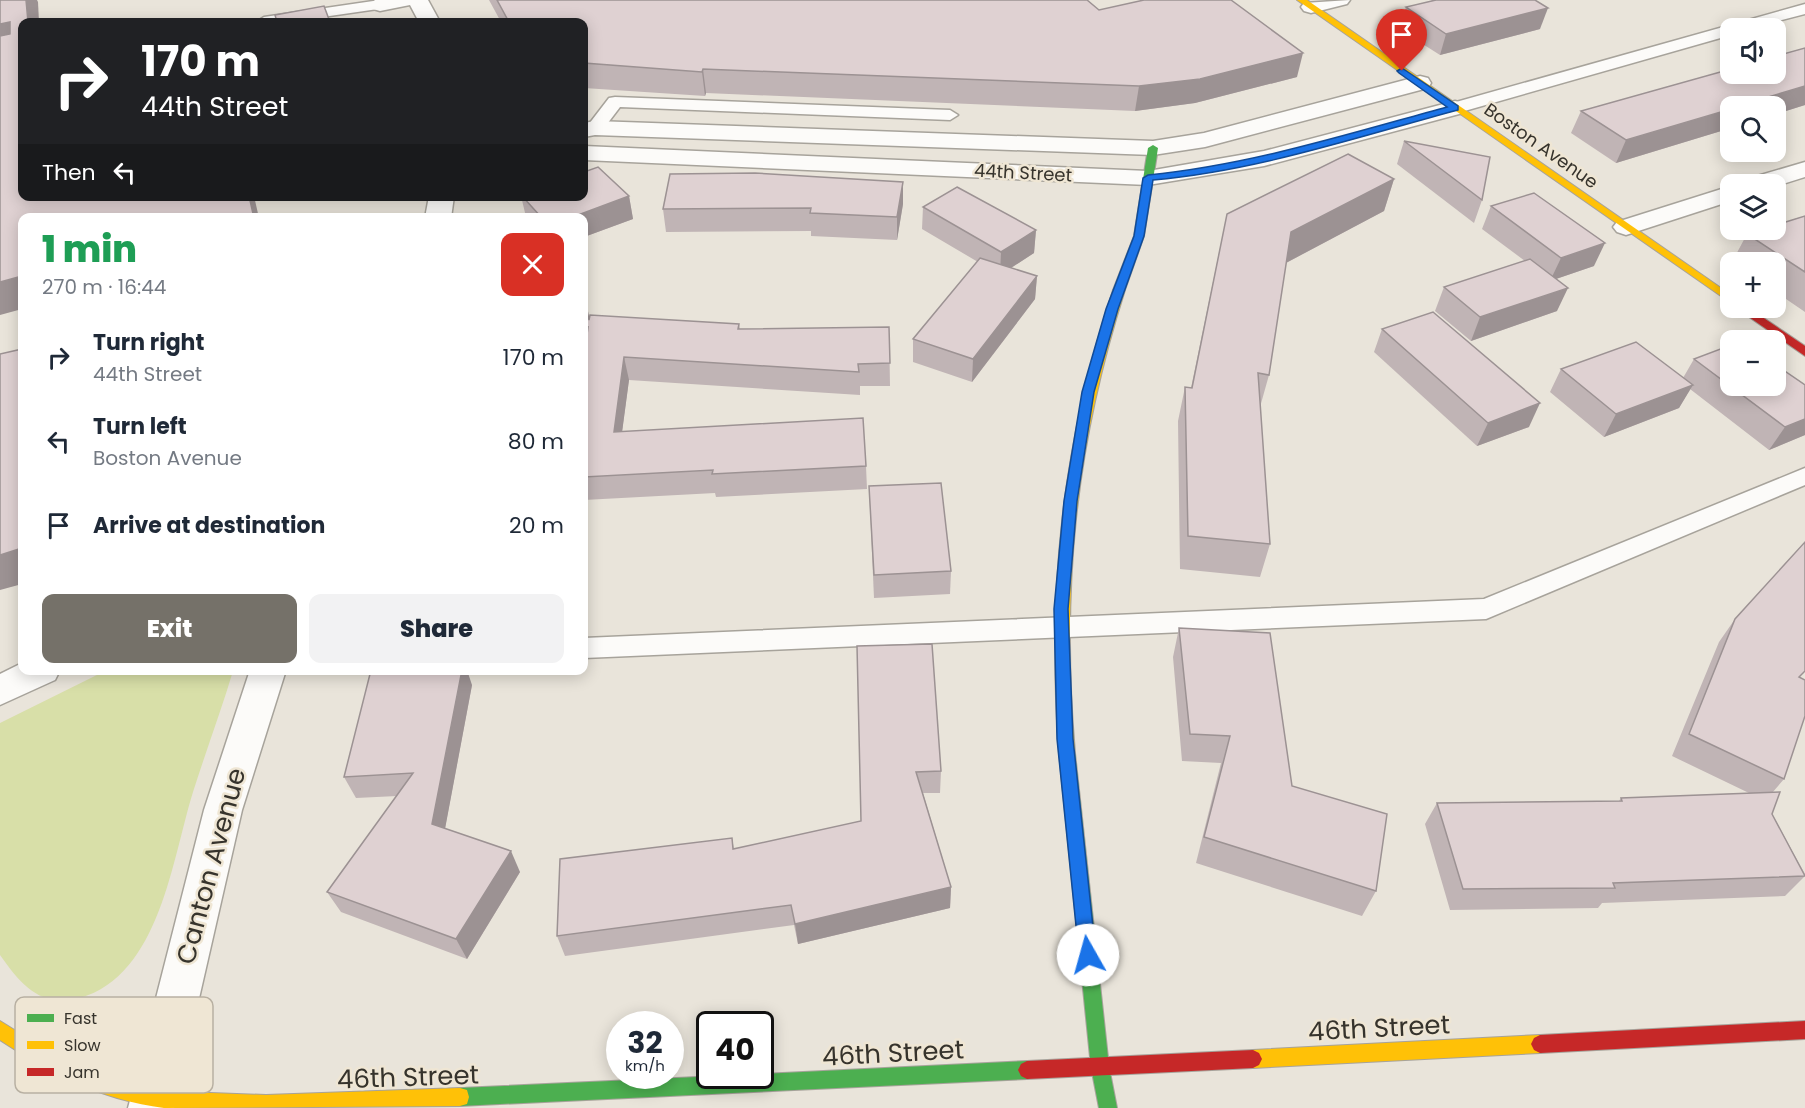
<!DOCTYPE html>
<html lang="en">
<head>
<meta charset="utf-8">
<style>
	body { margin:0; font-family:Poppins,sans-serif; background:#f2f2f3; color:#1f2937; height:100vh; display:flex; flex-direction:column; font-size:22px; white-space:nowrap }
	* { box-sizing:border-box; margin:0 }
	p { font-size:20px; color:#747a83 }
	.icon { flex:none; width:33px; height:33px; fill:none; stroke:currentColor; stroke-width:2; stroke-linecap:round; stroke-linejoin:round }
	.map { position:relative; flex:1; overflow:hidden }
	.sheet { position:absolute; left:18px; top:213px; width:570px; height:462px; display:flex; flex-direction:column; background:#fff; border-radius:12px; box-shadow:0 3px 15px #0003 }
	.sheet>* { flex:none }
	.top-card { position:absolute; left:18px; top:18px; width:570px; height:183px; border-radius:12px; box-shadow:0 3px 15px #0003; background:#202124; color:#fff; overflow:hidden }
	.controls { position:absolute; left:1720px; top:18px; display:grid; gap:12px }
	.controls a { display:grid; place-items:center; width:66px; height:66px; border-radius:12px; background:#fff; box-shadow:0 3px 15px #0003; font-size:30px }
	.speed { position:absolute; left:606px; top:1011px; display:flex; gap:12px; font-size:30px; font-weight:700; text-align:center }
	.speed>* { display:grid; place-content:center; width:78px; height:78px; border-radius:50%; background:#fff; box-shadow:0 3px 15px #0003; line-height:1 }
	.speed small { font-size:15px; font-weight:400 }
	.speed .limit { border:3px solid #111; border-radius:9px; background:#fff; color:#111 }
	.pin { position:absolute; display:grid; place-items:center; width:51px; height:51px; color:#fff; margin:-62px -26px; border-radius:50% 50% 50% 0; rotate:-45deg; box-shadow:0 0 6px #0007 }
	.pin .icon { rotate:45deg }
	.me { position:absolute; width:66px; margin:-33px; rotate:353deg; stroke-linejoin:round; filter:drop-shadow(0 0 4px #0008) }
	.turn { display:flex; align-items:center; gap:21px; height:126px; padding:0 24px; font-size:27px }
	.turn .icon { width:78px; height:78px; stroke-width:2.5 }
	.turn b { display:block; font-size:42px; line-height:51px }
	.then { display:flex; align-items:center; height:57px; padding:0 24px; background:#0003; gap:12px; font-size:22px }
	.round { display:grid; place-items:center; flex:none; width:63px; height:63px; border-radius:12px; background:#f2f2f3 }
	.head { display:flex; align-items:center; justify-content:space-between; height:102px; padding:0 24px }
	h1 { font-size:36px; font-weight:800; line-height:45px; color:#1e9e55 }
	.action { display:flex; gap:12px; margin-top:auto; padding:12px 24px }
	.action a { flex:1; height:69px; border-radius:12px; background:#757169; color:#fff; font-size:24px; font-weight:800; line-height:69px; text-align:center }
	.action a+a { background:#f2f2f3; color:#1f2937 }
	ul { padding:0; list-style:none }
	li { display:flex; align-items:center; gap:18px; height:84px; padding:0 24px }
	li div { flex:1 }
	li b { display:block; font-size:22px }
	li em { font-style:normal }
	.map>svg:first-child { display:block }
	.green { fill:#d8dfa8 }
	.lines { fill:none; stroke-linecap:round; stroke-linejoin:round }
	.lane-casing { stroke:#a7a39b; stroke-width:3 }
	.street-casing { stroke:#a7a39b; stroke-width:3 }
	.fast-casing { stroke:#a7a39b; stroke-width:2 }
	.slow-casing { stroke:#a7a39b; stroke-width:2 }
	.jam-casing { stroke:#a7a39b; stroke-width:2 }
	.lane { fill:#fcfbf9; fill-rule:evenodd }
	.street { fill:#fcfbf9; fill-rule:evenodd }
	.fast { fill:#4caf50; fill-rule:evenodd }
	.slow { fill:#ffc107; fill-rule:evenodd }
	.jam { fill:#c62828; fill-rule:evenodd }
	.wall { fill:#c0b4b5 }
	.shaded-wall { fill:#9c9293 }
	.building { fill:#dfd1d2; stroke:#9c9293; stroke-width:1.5 }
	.route { fill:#1a73e8; stroke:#114b97; stroke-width:1.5 }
	.labels { text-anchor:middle; stroke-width:5; stroke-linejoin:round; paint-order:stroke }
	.far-street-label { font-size:18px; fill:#36332c; stroke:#efe6d4 }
	.near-street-label { font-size:26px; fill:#36332c; stroke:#efe6d4 }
	.key { fill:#efe6d4; stroke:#b8b0a2; stroke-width:1.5 }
	.key-label { font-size:16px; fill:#36332c }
</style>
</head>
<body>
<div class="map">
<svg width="1805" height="1108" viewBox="0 0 1805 1108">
	<rect width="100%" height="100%" fill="#e9e4da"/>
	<path class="green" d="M 107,670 L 233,671 C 221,711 206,751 193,792 C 172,859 160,975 80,998 C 42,1009 21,985 0,955 L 0,723 Z"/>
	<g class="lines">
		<g class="lane-casing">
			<g id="lane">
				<path d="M 380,0 L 388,5 L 385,8 L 288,22 L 256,22 L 264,17 Z"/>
				<path d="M 1805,4 L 1805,14 L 1751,28 L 1731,28 L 1731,35 L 1461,112 L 1449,112 L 1447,108 L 1449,104 Z"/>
				<path d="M 615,97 L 950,110 L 958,115 L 950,120 L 620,107 L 601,132 L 589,132 L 586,128 L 589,124 L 609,98 Z"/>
				<path d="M 1805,468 L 1805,485 L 1486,619 L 584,658 L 584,638 L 1484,599 Z"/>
			</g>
		</g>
		<g class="street-casing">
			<g id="street">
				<path d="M 375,0 L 428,0 L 440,22 L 419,22 L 410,5 L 380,11 L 373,9 L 370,5 Z"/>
				<path d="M 1350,0 L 1347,4 L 1311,13 L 1304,11 L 1301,7 L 1304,3 Z"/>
				<path d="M 1420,76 L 1428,78 L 1431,83 L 1428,88 L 1205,147 L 1153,155 L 595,135 L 584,137 L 584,123 L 595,121 L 1153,141 L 1204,133 Z"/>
				<path d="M 1455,101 L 1463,103 L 1467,108 L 1463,113 L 1264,166 L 1148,185 L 584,160 L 584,146 L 1148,171 L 1264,151 Z"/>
				<path d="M 1805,162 L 1805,177 L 1776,186 L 1744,184 L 1747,179 Z"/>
				<path d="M 1731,186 L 1731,201 L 1626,235 L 1617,232 L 1613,227 L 1617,222 Z"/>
				<path d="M 429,196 L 454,196 L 451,218 L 425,218 Z"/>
				<path d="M 22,663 L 22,670 L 60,670 L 55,680 L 0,705 L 0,674 Z"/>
				<path d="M 250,670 L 286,670 L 242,810 L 174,1108 L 128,1108 L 204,810 Z"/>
			</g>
		</g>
		<g class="fast-casing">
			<g id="fast">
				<path d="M 1153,145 L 1158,148 L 1144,236 L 1125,290 L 1119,293 L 1113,290 L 1134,236 L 1148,148 Z"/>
				<path d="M 1067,747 L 1072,748 L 1075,753 L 1109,1067 L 1117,1108 L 1099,1108 L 1091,1067 L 1059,753 L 1062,748 Z"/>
				<path d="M 1027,1061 L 1033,1064 L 1036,1070 L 1033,1076 L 1027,1079 L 460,1106 L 453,1104 L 451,1097 L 453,1090 L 460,1088 L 719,1076 L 760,1076 L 760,1074 Z"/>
			</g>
		</g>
		<g class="slow-casing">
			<g id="slow">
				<path d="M 1297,0 L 1307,0 L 1731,295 L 1731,303 Z"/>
				<path d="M 1119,287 L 1125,290 C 1075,446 1061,590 1075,753 L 1072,758 L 1067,759 L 1062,758 L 1059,753 C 1047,590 1062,445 1113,290 Z"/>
				<path d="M 0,1021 L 45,1049 L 79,1067 L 111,1078 L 148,1087 L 185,1092 L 266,1095 L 460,1088 L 467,1090 L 469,1097 L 467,1104 L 460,1106 L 164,1108 C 103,1100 51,1074 0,1040 Z"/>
				<path d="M 1540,1035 L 1546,1038 L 1549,1044 L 1546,1050 L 1540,1053 L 1253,1068 L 1247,1065 L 1244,1059 L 1247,1053 L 1253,1050 Z"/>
			</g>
		</g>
		<g class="jam-casing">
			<g id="jam">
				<path d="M 1736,308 L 1749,308 L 1805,346 L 1805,356 Z"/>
				<path d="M 1805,1021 L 1805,1039 L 1540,1053 L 1534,1050 L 1531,1044 L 1534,1038 L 1540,1035 Z"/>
				<path d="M 1253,1050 L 1259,1053 L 1262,1059 L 1259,1065 L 1253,1068 L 1027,1079 L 1021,1076 L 1018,1070 L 1021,1064 L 1027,1061 Z"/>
			</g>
		</g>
		<use href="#lane" class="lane"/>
		<use href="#street" class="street"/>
		<use href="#fast" class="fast"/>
		<use href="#slow" class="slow"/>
		<use href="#jam" class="jam"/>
	</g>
	<g class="wall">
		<path d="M 489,0 L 1087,0 L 1099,10 L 1297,77 L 1195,103 L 1135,111 L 706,93 L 705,96 L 584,88 L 584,22 L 501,22 Z"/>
		<path d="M 1431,0 L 1535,0 L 1540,29 L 1440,55 L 1399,29 L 1406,7 L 1432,1 Z"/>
		<path d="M 1805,48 L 1805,105 L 1776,114 L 1776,106 L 1731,106 L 1731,128 L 1616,163 L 1571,133 L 1581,111 L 1731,69 L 1731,74 L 1776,74 L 1776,56 Z"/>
		<path d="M 1404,141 L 1482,200 L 1474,223 L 1397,164 Z"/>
		<path d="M 1394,179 L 1384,211 L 1286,263 L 1269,375 L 1260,407 L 1270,544 L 1260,577 L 1180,569 L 1178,421 L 1185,387 L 1191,388 L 1227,214 Z"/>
		<path d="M 521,196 L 629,196 L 633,219 L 584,237 L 584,218 L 526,217 Z"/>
		<path d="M 903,204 L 897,240 L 811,236 L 811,231 L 666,232 L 663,209 Z"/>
		<path d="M 1491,206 L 1594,266 L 1556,279 L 1557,311 L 1471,341 L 1435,311 L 1444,287 L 1525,261 L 1482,229 Z"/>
		<path d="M 923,207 L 1036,230 L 1034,253 L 1011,268 L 1037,276 L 1035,299 L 972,382 L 913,362 L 913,339 L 978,262 L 922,229 Z"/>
		<path d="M 1805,216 L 1805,312 L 1776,292 L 1776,262 L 1732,262 L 1747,234 Z"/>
		<path d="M 584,295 L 589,320 L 739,324 L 740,329 L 889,327 L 890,386 L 860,386 L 860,395 L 629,380 L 622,432 L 866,466 L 867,489 L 716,497 L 715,493 L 584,500 Z"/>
		<path d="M 1382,329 L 1529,427 L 1477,446 L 1374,352 Z"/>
		<path d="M 1694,359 L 1805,385 L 1805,435 L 1769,450 L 1690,389 L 1679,408 L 1604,437 L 1550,392 L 1561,369 L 1683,378 Z"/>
		<path d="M 869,486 L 951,571 L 950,594 L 874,598 Z"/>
		<path d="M 1735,619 L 1799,677 L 1784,779 L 1772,793 L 1772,814 L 1805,874 L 1805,876 L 1785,896 L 1602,903 L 1598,908 L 1450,910 L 1425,824 L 1437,803 L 1619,801 L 1621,798 L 1749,793 L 1672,756 L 1719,642 Z"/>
		<path d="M 1179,628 L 1292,786 L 1376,891 L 1362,916 L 1196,863 L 1221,763 L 1182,761 L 1173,657 Z"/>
		<path d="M 857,646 L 941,771 L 940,793 L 923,793 L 951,887 L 950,908 L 798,944 L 794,925 L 565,956 L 557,936 L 732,838 L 734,849 L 861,821 Z"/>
		<path d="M 472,685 L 445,828 L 520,872 L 467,959 L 341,912 L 327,892 L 397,796 L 356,798 L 344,777 Z"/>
	</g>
	<g class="shaded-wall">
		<path d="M 26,0 L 37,0 L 38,2 L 39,22 L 28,22 Z"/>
		<path d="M 1548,8 L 1540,29 L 1440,55 L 1446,34 Z"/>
		<path d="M 10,22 L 22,47 L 0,53 L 0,24 Z"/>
		<path d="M 1303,53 L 1297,77 L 1195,103 L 1135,111 L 1139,86 Z"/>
		<path d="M 703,69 L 706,93 L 705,96 L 702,72 Z"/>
		<path d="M 1805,86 L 1805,105 L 1776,114 L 1776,106 L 1738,106 Z"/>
		<path d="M 1731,109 L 1731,128 L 1616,163 L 1626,140 Z"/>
		<path d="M 1394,179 L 1384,211 L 1282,265 L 1291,232 Z"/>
		<path d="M 903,182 L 903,204 L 897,240 L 897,217 Z"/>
		<path d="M 249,196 L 254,196 L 259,218 L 254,218 Z"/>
		<path d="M 629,196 L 633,219 L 584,237 L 584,218 L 570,218 Z"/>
		<path d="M 1036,230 L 1034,253 L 1000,275 L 1001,252 Z"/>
		<path d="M 1605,243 L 1594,266 L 1550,281 L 1561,258 Z"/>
		<path d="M 22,276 L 22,309 L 0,315 L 0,282 Z"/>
		<path d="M 1037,276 L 1035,299 L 972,382 L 973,359 Z"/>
		<path d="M 1568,288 L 1557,311 L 1471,341 L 1480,317 Z"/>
		<path d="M 588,327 L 593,350 L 584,351 L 584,328 Z"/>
		<path d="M 624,357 L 629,380 L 619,455 L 614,432 Z"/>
		<path d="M 1693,385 L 1679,408 L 1604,437 L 1616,414 Z"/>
		<path d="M 1540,403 L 1529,427 L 1477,446 L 1488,423 Z"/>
		<path d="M 1805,419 L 1805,435 L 1769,450 L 1785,427 Z"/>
		<path d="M 22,548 L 22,584 L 0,590 L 0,555 Z"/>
		<path d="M 462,670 L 467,670 L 472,685 L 442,845 L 432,824 Z"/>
		<path d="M 511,851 L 520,872 L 467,959 L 456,939 Z"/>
		<path d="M 951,887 L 950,908 L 798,944 L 795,924 Z"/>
	</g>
	<g class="building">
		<path d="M 0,0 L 26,0 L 28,22 L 22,22 L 22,196 L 249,196 L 254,218 L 22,218 L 22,276 L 0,282 L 0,36 L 10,34 L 10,22 L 0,24 Z"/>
		<path d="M 497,0 L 1087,0 L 1099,10 L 1144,0 L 1231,0 L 1303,53 L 1200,79 L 1139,86 L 703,69 L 702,72 L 584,63 L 584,22 L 509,22 Z"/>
		<path d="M 1436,0 L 1535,0 L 1548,8 L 1446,34 L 1406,7 Z"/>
		<path d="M 324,6 L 330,22 L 277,22 L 275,15 Z"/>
		<path d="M 1805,48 L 1805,86 L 1738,106 L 1731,106 L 1731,109 L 1626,140 L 1581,111 L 1731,69 L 1731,74 L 1776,74 L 1776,56 Z"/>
		<path d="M 1404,141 L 1490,157 L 1482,200 Z"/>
		<path d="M 1348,154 L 1394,179 L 1291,232 L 1269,375 L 1258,373 L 1270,544 L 1188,536 L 1185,387 L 1192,388 L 1227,214 Z"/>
		<path d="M 598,167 L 629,196 L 570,218 L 542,218 L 522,196 L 584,196 L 584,172 Z"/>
		<path d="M 755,173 L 903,182 L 897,217 L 810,213 L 811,208 L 663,209 L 670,174 Z"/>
		<path d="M 957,187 L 1036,230 L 1001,252 L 923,207 Z"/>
		<path d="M 1534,193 L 1605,243 L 1561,258 L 1491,206 Z"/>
		<path d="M 1805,216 L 1805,272 L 1747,234 L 1762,230 L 1776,230 L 1776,225 Z"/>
		<path d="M 980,258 L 1037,276 L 973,359 L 913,339 Z"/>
		<path d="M 1530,259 L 1568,288 L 1480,317 L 1444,287 Z"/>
		<path d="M 584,295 L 589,320 L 590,315 L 739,324 L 738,329 L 889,327 L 890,363 L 858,364 L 859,372 L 624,357 L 614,432 L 863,418 L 866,466 L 712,474 L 713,470 L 584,477 L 584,358 L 588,327 L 584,328 Z"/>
		<path d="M 1433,312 L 1540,403 L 1488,423 L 1382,329 Z"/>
		<path d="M 1636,342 L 1693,385 L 1616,414 L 1561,369 Z"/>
		<path d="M 1731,345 L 1731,386 L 1776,386 L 1776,365 L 1805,385 L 1805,419 L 1785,427 L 1694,359 Z"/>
		<path d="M 22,349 L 22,548 L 0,555 L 0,354 Z"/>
		<path d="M 941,483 L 951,571 L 874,575 L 869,486 Z"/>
		<path d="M 1805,542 L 1805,671 L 1799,677 L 1805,680 L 1805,716 L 1784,779 L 1689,734 L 1735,619 Z"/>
		<path d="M 1179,628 L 1270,633 L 1292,786 L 1387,814 L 1376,891 L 1204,837 L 1230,736 L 1190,734 Z"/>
		<path d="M 932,644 L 941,771 L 916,772 L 951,887 L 795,924 L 791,905 L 557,936 L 560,859 L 732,838 L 733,849 L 861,821 L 857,646 Z"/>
		<path d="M 371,670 L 462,670 L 432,824 L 511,851 L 456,939 L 327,892 L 413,773 L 344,777 Z"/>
		<path d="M 1780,792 L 1772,814 L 1805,876 L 1613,883 L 1615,888 L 1463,889 L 1437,803 L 1622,801 L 1621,798 Z"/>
	</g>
	<path class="route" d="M 1402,68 L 1458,106 L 1458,110 C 1357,137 1257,171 1153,180 L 1144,236 L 1118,309 L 1094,392 L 1077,501 L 1068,609 L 1073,739 L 1096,955 L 1094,960 L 1088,963 L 1081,960 L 1079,955 L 1057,739 L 1054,609 L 1064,501 L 1082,392 L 1106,309 L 1134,236 L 1143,178 L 1148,175 C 1250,165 1348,134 1447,107 L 1399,73 L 1397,71 Z"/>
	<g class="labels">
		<g class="far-street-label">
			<text transform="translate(1541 146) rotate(35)" y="6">Boston Avenue</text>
			<text transform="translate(1023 173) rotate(3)" y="6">44th Street</text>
		</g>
		<g class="near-street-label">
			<text transform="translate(211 866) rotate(-75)" y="9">Canton Avenue</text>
			<text transform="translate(1379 1028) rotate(-3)" y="9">46th Street</text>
			<text transform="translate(893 1053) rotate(-3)" y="9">46th Street</text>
			<text transform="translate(408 1077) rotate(-2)" y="9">46th Street</text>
		</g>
	</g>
	<rect x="15" y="997" width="198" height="96" rx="9" class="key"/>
	<rect x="27" y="1014" width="27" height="8" fill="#4caf50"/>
	<rect x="27" y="1041" width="27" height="8" fill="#ffc107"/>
	<rect x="27" y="1068" width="27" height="8" fill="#c62828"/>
	<g class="key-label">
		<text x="64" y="1024">Fast</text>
		<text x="64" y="1051">Slow</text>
		<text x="64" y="1078">Jam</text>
	</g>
</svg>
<div class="controls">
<a><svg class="icon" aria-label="sound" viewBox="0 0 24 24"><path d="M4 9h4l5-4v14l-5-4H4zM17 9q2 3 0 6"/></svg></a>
<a><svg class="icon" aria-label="search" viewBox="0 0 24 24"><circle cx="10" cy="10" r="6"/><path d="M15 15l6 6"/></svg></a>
<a><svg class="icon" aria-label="layers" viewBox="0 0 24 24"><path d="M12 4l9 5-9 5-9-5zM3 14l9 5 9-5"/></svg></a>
<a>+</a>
<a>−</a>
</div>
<div class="speed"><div>32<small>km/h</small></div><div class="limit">40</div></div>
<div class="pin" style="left:1402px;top:71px;background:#d93025"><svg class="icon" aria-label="arrive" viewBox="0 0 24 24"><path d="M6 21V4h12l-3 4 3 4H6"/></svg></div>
<svg class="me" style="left:1088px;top:955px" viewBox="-20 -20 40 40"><circle r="19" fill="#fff"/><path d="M0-13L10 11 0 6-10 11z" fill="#1a73e8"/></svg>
<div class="top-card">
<div class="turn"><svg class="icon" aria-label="right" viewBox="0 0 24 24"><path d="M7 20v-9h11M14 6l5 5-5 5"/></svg><div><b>170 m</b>44th Street</div></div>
<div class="then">Then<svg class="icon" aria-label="left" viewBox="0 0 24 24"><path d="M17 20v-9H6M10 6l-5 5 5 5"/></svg></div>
</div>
<section class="sheet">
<div class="head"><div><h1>1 min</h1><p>270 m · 16:44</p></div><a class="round" style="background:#d93025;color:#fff"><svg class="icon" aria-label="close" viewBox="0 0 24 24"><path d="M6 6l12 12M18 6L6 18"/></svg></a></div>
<ul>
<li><svg class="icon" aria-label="right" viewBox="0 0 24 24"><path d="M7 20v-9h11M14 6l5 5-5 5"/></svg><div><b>Turn right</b><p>44th Street</p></div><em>170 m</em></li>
<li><svg class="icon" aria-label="left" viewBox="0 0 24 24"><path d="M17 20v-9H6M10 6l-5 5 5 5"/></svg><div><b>Turn left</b><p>Boston Avenue</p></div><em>80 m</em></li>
<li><svg class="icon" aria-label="arrive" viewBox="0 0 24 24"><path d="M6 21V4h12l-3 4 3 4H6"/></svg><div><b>Arrive at destination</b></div><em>20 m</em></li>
</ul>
<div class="action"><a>Exit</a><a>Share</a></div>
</section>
</div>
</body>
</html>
